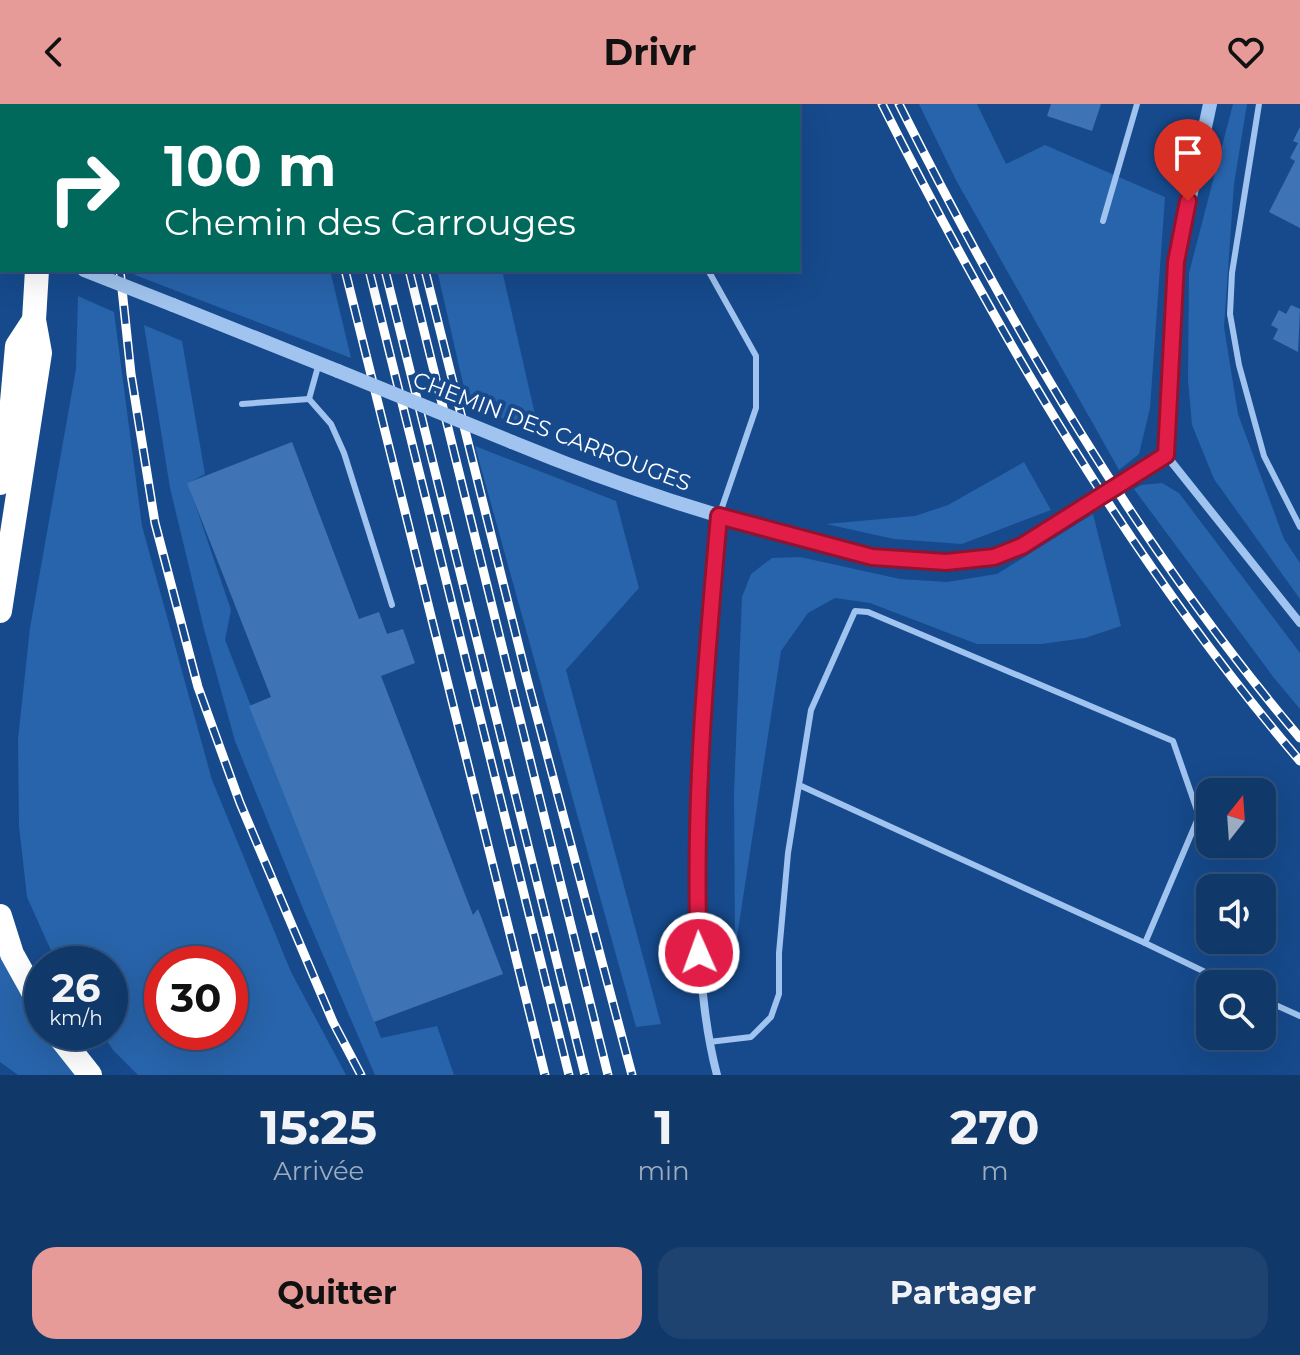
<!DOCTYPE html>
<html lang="fr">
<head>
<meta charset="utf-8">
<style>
	body { margin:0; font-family:Montserrat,sans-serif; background:#1e4371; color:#f1f3f6; height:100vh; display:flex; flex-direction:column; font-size:30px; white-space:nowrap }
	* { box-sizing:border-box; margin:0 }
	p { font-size:26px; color:#9cacc0 }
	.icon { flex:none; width:44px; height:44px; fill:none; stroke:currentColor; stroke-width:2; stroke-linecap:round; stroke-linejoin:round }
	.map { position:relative; height:971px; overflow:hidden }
	.details { display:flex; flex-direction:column; background:#103869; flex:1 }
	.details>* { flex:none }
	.banner { position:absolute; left:0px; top:0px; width:800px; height:168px; box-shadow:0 8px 32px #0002,0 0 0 2px #30527d; background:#00695c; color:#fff; overflow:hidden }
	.needle { width:52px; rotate:17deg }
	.buttons { position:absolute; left:1196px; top:674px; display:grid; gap:16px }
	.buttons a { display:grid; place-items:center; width:80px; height:80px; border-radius:16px; background:#103869; box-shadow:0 8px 32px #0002,0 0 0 2px #30527d; font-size:40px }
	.speed { position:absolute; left:24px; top:842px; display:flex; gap:16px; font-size:40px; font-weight:700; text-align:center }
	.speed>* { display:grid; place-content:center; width:104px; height:104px; border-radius:50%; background:#103869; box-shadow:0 8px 32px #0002,0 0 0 2px #30527d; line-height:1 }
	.speed small { font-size:20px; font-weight:400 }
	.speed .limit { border:12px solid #d22; background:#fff; color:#111 }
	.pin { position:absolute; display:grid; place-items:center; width:68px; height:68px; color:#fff; margin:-82px -34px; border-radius:50% 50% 50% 0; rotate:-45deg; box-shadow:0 0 8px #0007 }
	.pin .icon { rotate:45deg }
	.me { position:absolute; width:88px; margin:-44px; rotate:358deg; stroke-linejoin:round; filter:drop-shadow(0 0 6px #0008) }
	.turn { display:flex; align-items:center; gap:28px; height:168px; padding:0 32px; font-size:36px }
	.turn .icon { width:104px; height:104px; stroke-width:2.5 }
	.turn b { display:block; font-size:56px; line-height:68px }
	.eta { display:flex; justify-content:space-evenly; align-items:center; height:136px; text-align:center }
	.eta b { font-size:48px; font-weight:700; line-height:56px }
	.action { display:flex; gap:16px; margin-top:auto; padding:16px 32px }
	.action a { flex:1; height:92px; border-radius:24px; background:#e69b98; color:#111; font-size:32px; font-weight:700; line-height:92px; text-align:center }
	.action a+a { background:#1e4371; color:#f1f3f6 }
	header { display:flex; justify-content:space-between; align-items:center; height:104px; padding:0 32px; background:#e69b98; color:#111; font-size:36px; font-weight:700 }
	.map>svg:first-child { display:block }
	.green { fill:#2864ab; fill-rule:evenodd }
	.building { fill:#3e74b5 }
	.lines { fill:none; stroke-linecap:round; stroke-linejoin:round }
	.service { stroke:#a0c4ef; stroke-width:6 }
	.minor { stroke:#a0c4ef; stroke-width:8 }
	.tertiary { stroke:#a0c4ef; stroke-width:14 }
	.motorway { stroke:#fff; stroke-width:24 }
	.rail-casing { stroke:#fff; stroke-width:9 }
	.rail { stroke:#164a8c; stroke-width:6; stroke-dasharray:18; stroke-linecap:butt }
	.tertiary-bridge { stroke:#a0c4ef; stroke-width:14 }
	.route-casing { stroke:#92132f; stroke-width:20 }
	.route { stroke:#e11d48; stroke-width:14 }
	.labels { text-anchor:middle; stroke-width:8; stroke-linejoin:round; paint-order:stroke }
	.street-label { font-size:22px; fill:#fff; stroke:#164a8c }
</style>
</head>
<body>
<header><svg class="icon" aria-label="back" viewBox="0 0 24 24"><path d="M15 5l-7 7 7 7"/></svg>Drivr<svg class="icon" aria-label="heart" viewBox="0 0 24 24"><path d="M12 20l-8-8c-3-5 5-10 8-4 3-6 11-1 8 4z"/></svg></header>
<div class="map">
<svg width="1300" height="971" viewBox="0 0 1300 971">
	<rect width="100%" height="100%" fill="#164a8c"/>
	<g class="green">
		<path d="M 919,0 L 977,0 L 1006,60 L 1045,41 L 1165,93 L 1150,304 L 1139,350 L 1119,366 L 956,76 Z"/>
		<path d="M 1233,0 L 1247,0 L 1234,80 L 1224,223 L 1238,310 L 1284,435 L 1300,459 L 1300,495 L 1214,375 L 1192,321 L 1188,276 L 1189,169 Z"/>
		<path d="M 135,166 L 330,166 L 351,254 L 135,171 Z"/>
		<path d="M 437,166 L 502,166 L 539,328 L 468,301 Z"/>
		<path d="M 78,192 L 114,208 L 142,422 L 212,676 L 291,868 L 346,971 L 138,971 L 113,946 L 101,928 L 110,928 L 110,860 L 57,860 L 27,793 L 19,722 L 18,635 L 30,524 L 76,265 ZM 162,860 L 230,860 L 230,928 L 162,928 Z"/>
		<path d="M 144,221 L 182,237 L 205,370 L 188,379 L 231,506 L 225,536 L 381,934 L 437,922 L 454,971 L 375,971 L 304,807 L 235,637 L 204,525 L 170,384 Z"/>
		<path d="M 475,342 L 616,397 L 639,484 L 566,566 L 661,920 L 636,923 Z"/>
		<path d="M 1024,358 L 1051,406 L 962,440 L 894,435 L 826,420 L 915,412 L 948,401 Z"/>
		<path d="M 1162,379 L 1179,389 L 1300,549 L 1300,605 L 1274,574 L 1134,385 L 1141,381 Z"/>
		<path d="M 1093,410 L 1121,522 L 1085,534 L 1041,540 L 977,540 L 870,499 L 835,494 L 808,509 L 781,547 L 735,846 L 734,688 L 742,493 L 751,470 L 772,454 L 800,453 L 900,475 L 947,478 L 997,470 Z"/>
		<path d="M 0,831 L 16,880 L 42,920 L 42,928 L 47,928 L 77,971 L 18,971 L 0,958 Z"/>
	</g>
	<g class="building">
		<path d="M 1051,0 L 1101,0 L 1092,27 L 1047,12 Z"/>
		<path d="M 1300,23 L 1300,124 L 1269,108 L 1295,57 L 1290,54 L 1298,39 L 1293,37 Z"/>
		<path d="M 1291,201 L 1300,205 L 1298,248 L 1273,235 L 1278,225 L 1271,221 L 1279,206 L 1286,210 Z"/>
		<path d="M 292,338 L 359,515 L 379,508 L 387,530 L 403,525 L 415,559 L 381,572 L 473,811 L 478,805 L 503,870 L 374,918 L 249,602 L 271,593 L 187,379 Z"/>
	</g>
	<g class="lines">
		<g class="service">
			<path d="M 613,0 L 615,2"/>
			<path d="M 1259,0 L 1232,169 L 1230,210 L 1239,261 L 1264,352 L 1300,423"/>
			<path d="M 1103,117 L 1137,0"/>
			<path d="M 708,166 L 756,252 L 756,304 L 719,412"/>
			<path d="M 319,259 L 309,295 L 331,320 L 344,349 L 392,501"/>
			<path d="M 242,300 L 309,295"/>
			<path d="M 1145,839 L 1230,880"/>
			<path d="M 1262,895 L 1300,912"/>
			<path d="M 709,938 L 751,933 L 771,913 L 779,890 L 779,849 L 788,749 L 811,606 L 855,507 L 868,508 L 1173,637 L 1199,712 L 1145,839 L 799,681"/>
		</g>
		<g class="minor">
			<path d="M 1166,351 L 1300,519"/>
			<path d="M 717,971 C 703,917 700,864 698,808 C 693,676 708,544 719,412"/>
		</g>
		<g class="tertiary">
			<path d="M 0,133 L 2,134"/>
			<path d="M 173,201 L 338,267"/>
			<path d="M 512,338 C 599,374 686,404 777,428 C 853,448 958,481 1031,437"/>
			<path d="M 1142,365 L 1166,351 L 1176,158 L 1210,0"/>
		</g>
		<g class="motorway">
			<path d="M 47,2 L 47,0"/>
			<path d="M 0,379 L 10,320 L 17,242 L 34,216"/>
			<path d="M 0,507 L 40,249 L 34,216 L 37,166"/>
			<path d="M 0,812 L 12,850 L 42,904"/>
			<path d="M 56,928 L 90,971"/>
		</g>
		<g class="rail-casing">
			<g id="rail">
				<path d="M 112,0 L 112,2"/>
				<path d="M 304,0 L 305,2"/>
				<path d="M 328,0 L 328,2"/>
				<path d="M 344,0 L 344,2"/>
				<path d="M 368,0 L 368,2"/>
				<path d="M 388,0 L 388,2"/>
				<path d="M 882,0 C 999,232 1131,459 1300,657"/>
				<path d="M 899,0 C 1011,223 1138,443 1300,634"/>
				<path d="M 120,166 L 131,270 L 155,419 L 198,583 L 240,699 L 333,918 L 361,971"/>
				<path d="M 345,166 L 545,971"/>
				<path d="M 369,166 L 569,971"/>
				<path d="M 385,166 L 585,971"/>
				<path d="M 409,166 L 608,971"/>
				<path d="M 425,166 L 527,575 L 632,971"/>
			</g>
		</g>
		<use href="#rail" class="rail"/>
		<g class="tertiary-bridge">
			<path d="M 84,166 L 173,201"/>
			<path d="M 338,267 L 512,338"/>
			<path d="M 1031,437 L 1142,365"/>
		</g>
	</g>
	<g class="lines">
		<g class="route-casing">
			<path id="route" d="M 699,849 C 693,702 706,559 719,412 L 872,453 L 946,458 L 994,453 L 1022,442 L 1166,351 L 1176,158 L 1188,97"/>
		</g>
		<use href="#route" class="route"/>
	</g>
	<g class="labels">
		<g class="street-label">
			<text transform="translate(552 327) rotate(21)" y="8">CHEMIN DES CARROUGES</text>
		</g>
	</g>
</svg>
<div class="buttons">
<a><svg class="needle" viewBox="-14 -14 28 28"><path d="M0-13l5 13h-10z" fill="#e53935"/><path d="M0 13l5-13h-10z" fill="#9cacc0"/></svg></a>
<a><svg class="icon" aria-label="sound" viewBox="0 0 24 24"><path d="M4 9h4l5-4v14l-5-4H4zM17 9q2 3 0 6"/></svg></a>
<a><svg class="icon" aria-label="search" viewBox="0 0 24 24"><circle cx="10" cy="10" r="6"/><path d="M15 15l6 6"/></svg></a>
</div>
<div class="speed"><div>26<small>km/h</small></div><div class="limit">30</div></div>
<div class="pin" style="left:1188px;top:97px;background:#d93025"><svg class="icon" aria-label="arrive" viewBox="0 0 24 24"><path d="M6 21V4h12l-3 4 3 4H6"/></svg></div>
<svg class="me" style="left:699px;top:849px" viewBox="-20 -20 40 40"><circle r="17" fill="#e11d48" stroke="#fff" stroke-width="3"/><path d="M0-11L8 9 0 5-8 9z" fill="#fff"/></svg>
<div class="banner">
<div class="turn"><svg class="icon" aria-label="right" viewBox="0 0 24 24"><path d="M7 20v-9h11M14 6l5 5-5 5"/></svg><div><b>100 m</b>Chemin des Carrouges</div></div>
</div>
</div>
<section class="details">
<div class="eta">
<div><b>15:25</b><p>Arrivée</p></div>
<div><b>1</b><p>min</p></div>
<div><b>270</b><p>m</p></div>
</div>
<div class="action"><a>Quitter</a><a>Partager</a></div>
</section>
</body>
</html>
